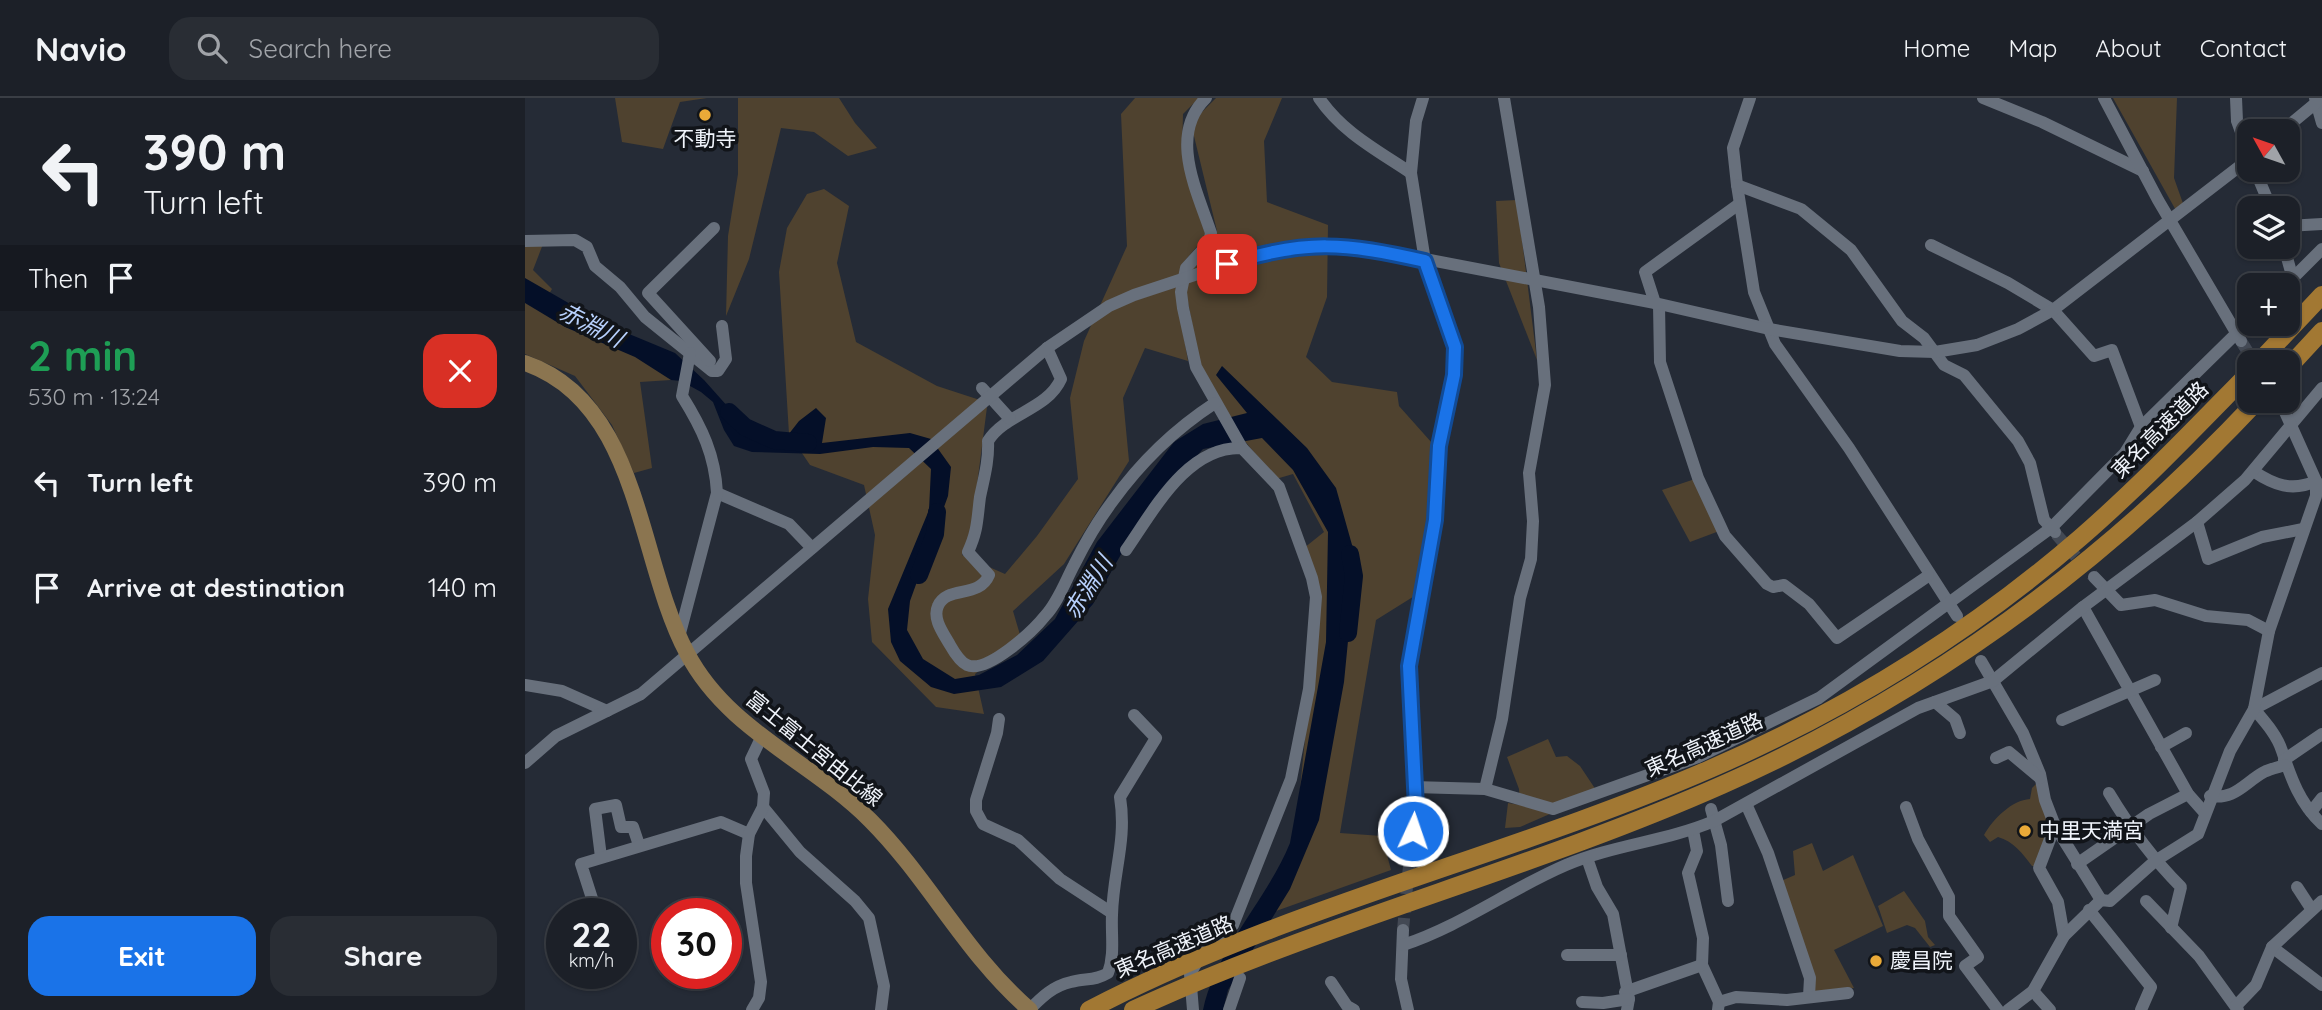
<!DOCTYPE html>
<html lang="en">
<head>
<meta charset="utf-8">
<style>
	body { margin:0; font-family:Quicksand,"Noto Sans JP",sans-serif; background:#292d34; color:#f1f3f6; height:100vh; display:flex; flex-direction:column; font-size:26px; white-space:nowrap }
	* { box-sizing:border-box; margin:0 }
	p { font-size:23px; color:#a0a3a8 }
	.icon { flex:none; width:38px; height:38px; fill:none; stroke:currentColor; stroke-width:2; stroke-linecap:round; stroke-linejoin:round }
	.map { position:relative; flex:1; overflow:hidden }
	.drawer { display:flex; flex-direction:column; background:#1c2028; width:525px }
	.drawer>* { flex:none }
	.guide { background:#1c2028; color:#f1f3f6; overflow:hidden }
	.needle { width:46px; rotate:310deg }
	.fabs { position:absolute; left:1712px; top:21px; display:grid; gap:14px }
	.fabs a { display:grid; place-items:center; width:63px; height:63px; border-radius:14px; background:#1c2028; box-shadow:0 2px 5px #0004,0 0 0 2px #3a3e45; font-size:35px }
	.speed { position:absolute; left:21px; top:800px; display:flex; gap:14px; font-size:35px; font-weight:700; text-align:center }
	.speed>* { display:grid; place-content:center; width:91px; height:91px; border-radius:50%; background:#1c2028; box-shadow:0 2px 5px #0004,0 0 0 2px #3a3e45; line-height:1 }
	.speed small { font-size:18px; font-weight:400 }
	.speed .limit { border:10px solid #d22; background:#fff; color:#111 }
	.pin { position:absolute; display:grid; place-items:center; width:60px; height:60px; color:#fff; margin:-30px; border-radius:14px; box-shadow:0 4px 10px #0006 }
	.me { position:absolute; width:77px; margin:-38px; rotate:3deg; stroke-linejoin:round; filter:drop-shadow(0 0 5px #0008) }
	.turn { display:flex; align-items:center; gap:24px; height:147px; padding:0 28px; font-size:32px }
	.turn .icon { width:91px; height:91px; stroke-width:2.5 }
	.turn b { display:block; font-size:49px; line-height:60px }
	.then { display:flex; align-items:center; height:66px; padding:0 28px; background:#0003; gap:14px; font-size:26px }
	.round { display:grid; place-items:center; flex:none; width:74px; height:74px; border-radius:21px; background:#292d34 }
	.head { display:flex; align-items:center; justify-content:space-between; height:119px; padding:0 28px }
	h1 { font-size:42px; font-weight:700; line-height:52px; color:#1e9e55 }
	.cta { display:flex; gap:14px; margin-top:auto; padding:14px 28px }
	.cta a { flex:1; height:80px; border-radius:21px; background:#1a73e8; color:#fff; font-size:28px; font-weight:700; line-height:80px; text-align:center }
	.cta a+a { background:#292d34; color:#f1f3f6 }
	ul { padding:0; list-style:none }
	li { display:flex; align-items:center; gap:21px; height:105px; padding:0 28px }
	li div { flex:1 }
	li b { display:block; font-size:26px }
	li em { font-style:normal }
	header { display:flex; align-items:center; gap:42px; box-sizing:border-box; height:98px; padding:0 35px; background:#1c2028; border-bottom:2px solid #3a3e45 }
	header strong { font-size:33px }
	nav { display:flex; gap:38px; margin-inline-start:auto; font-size:24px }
	.search { width:490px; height:63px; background:#292d34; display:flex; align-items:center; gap:18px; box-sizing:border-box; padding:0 24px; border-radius:21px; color:#a0a3a8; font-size:26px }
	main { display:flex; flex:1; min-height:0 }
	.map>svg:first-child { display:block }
	.green { fill:#4f422f }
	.water { fill:#040f28 }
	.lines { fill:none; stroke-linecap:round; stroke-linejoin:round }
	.river { stroke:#040f28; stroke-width:18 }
	.minor-tunnel { stroke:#434954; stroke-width:12; stroke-dasharray:12 6; stroke-linecap:butt }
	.minor { stroke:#68707c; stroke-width:12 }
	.major { stroke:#8b7550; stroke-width:16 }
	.highway { stroke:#a27833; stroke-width:18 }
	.route-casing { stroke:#114b97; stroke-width:18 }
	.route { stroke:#1a73e8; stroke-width:12 }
	.poi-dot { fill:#eaaa38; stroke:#111419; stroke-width:2.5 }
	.labels { text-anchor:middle; stroke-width:7; stroke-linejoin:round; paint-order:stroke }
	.poi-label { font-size:21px; fill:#f0f4fb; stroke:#111419; text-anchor:start }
	.street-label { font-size:21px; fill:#f0f4fb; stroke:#111419 }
	.water-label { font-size:23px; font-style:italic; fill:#b8d1fd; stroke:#111419 }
</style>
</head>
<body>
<header>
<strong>Navio</strong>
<div class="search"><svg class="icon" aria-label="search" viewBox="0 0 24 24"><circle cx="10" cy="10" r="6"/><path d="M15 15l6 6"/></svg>Search here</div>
<nav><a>Home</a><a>Map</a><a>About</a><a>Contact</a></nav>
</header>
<main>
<section class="drawer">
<div class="guide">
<div class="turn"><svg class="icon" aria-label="left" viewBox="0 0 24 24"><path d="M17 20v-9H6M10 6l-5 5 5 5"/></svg><div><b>390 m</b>Turn left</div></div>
<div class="then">Then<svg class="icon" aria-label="arrive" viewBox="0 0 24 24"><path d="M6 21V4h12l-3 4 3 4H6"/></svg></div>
</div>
<div class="head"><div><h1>2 min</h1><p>530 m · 13:24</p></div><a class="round" style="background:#d93025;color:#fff"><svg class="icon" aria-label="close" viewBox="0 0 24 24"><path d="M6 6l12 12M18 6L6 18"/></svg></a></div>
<ul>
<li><svg class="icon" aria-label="left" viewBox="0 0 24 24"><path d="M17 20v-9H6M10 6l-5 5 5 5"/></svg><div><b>Turn left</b></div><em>390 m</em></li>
<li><svg class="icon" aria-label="arrive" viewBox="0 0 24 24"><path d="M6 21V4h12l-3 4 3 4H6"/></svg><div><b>Arrive at destination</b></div><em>140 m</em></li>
</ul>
<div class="cta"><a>Exit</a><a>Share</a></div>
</section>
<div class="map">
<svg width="1797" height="912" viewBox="0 0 1797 912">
	<rect width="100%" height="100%" fill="#252b36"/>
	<g class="green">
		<path d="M 90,0 L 182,0 L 155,4 L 138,51 L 97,44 Z"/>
		<path d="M 213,0 L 314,0 L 330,25 L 352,50 L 323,58 L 289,34 L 256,30 L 224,161 L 201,218 L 203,138 L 213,76 Z"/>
		<path d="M 610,0 L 674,0 L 658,16 L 657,56 L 681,138 L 657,166 L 651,192 L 663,263 L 620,250 L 598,300 L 604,363 L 539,466 L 488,513 L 496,540 L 450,576 L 459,616 L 411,609 L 347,544 L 343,501 L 350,437 L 339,387 L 285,367 L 264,336 L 254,174 L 262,130 L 282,96 L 299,91 L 324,108 L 312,165 L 331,244 L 412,288 L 458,303 L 462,309 L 446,434 L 437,457 L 480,476 L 512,438 L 553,381 L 545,300 L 559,243 L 602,148 L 596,16 Z"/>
		<path d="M 691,0 L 757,0 L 739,43 L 742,104 L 803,127 L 802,199 L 781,259 L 807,284 L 872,294 L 874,308 L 907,345 L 905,439 L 891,497 L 851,522 L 815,735 L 857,738 L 866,772 L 751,813 L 767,771 L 781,631 L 791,499 L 779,450 L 799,434 L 768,376 L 751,381 L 705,325 L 675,266 L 659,184 C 668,163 689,155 692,133 L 668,34 L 671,20 Z"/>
		<path d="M 1588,0 L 1652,0 L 1649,80 L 1660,111 L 1653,116 Z"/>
		<path d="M 992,102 L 1012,262 L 974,165 L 971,103 Z"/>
		<path d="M 0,144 L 18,146 L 8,172 L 27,191 L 17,208 L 78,241 L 91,230 L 153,260 L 146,282 L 115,284 L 127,370 L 109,375 L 87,327 L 50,278 L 0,256 Z"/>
		<path d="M 1173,380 L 1197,432 L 1165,444 L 1137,392 Z"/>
		<path d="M 1023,641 L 1031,659 L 1042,658 L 1055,668 L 1073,695 L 995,729 L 980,730 L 983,705 L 995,707 L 994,691 L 982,659 Z"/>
		<path d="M 1513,684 L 1528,728 L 1515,768 L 1507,768 C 1498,756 1488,743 1473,739 L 1465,744 L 1459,737 C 1468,721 1487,702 1505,701 L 1507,690 Z"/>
		<path d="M 1287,745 L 1298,773 L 1328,757 L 1358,828 L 1309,852 L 1329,890 L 1287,895 L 1256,783 L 1270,777 L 1268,753 Z"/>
		<path d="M 1379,793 L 1400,823 L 1403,839 L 1410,847 L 1405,849 L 1390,830 L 1382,827 L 1362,835 L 1353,808 Z"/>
	</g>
	<path class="water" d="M 0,180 L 80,226 L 150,255 L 179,282 L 229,338 L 256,346 L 274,323 L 291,310 L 301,320 L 297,345 L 385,335 L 406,341 L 426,369 L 423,398 L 385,503 L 382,532 L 398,561 L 430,581 L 454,577 L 492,557 L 530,521 L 572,444 L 649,344 L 678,326 L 722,315 L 691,277 L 697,268 L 782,350 L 811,390 L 831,461 L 819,584 L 794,722 L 765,791 L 703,892 L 698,912 L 678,912 C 691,851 742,802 765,745 L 801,544 L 803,434 L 768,372 L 737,340 L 678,351 L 617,419 L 568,506 L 518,563 L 476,589 L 429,596 L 406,589 L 375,563 L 366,544 L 363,511 L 404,412 L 406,371 L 384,350 L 348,349 L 295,356 L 227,354 L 209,348 L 199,332 L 188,304 L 176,294 L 156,283 L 146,282 L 110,259 L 40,229 L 0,205 Z"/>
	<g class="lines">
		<g class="river">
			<path d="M 204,314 L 220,329 L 249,342 L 283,345"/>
			<path d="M 394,477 L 410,436 L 412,414"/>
			<path d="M 823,535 L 829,478 L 825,456"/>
		</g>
		<g class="minor-tunnel">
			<path d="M 1716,243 L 1729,264"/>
			<path d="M 1753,303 L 1760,314"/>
			<path d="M 1531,436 L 1569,479"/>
			<path d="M 878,832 L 885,757"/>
		</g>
		<g class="minor">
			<path d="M 681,0 C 643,37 672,93 686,135 L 684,145 L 661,170 L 656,194 L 658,210 L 671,269 L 717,350"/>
			<path d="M 794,0 C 818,35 852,52 886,75"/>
			<path d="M 1225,0 L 1208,50 L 1212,87 L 1229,194 L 1250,246 L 1324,350 L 1432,518"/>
			<path d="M 1458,0 L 1517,24 L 1618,73"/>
			<path d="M 1579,0 L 1633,102 L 1716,243"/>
			<path d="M 1711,0 L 1712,23 L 1724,56"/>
			<path d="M 1790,0 L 1797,25"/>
			<path d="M 1757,33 L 1797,0"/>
			<path d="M 1730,72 L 1746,110"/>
			<path d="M 1212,87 L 1276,111 L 1326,152 L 1377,223 L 1399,240 L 1419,267 L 1439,277 L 1493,343 L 1505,365 L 1519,422 L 1530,434"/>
			<path d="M 1762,128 L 1797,126"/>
			<path d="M 0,143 L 50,142 L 62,149 L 70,168 L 95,189 L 120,219 L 187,273 L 193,273 L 201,261 L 197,228"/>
			<path d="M 1406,147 L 1483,185 L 1528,212 L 1569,258 L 1587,252 L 1616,329"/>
			<path d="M 1759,149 L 1768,181"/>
			<path d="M 1761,187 L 1797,151"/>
			<path d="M 1130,205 L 1120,174 L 1214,106"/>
			<path d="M 1134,207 L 1135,264 L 1173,380 L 1200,438 L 1242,486 L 1248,489 L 1259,487 L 1284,506 L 1312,540 L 1403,478"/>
			<path d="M 522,250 L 536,281 C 522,312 481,315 463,343 C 464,363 459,380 455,399 C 452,422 453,432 443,454 L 464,477 C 454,501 422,487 413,508 C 407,521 419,536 425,547 C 429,554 435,564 442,567 C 462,576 508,533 520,518 C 533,504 540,484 549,467 C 560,445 572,424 587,404 C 615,365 650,331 690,305"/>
			<path d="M 185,263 L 123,195 L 189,130"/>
			<path d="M 457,290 L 485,321"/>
			<path d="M 1728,373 C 1749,387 1767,394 1791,383"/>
			<path d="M 192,395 L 264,426 L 287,450"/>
			<path d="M 1672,424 L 1683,461 L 1737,439 L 1778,431"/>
			<path d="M 601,452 C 629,412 662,348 717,350 L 754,389 L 787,480 L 791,499 L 784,591 L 766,681 L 708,827 L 679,852 L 665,876 L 668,912"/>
			<path d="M 1569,479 L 1596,507 L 1630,502 L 1681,518 L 1723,522 L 1744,533"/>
			<path d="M 1558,509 L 1663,696 L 1679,714"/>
			<path d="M 154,539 L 192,395 C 190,357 177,330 157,298 L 165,255"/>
			<path d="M 1456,563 L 1498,635 L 1515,676 L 1520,702 L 1530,728 L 1576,802"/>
			<path d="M 0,587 L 37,593 L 82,613"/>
			<path d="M 1410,604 L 1430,621 L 1435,635"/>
			<path d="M 1729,611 C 1740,624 1752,637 1757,653 C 1766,680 1775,706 1797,726"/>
			<path d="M 1729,611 L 1797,575"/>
			<path d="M 474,621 L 472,635 L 451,702 L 451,713 L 458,726 L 493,742 L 535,781 L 587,815"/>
			<path d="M 1537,622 L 1630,582"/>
			<path d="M 1636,649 L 1661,635"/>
			<path d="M 1471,660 L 1484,654 L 1515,680"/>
			<path d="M 1759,662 L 1797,636"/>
			<path d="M 0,665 L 31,638 L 116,596 L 522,250 L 584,208 L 609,197 L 727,158 L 764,149 L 800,147 L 832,148 L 1130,205 L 1244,231 L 1375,253 L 1410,254 L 1452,247 L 1493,231 L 1528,212 L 1724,61"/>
			<path d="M 888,689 L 960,691 L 1028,711 L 1173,659 L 1294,600 L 1526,430 L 1600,355 L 1616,329 L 1724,223"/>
			<path d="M 960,691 L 977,621 L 995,500 L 1006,461 L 1008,423 L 1004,375 L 1020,287 L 1014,209 L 979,0"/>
			<path d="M 1584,695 C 1605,730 1627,760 1656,789 L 1646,830"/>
			<path d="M 1685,698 C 1710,702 1719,685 1739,674 C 1745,671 1754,669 1760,667"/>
			<path d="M 1222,708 L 1243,755 L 1285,880 L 1284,898"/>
			<path d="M 238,709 L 275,754 L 330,803 L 344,820 L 359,888 L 356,912"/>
			<path d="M 1381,709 L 1393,741 L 1424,799 L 1424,818 L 1453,859 L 1440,868 L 1473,912"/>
			<path d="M 1186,711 L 1196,747 L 1203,803"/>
			<path d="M 1786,714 L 1797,700"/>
			<path d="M 1530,728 L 1514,770 L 1533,804 L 1539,838"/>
			<path d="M 1168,732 L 1172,753 L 1163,775 L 1178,840 L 1177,867 L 1194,904 L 1193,912"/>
			<path d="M 885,757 L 891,709 L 884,568 L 910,422 L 914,348 L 929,277 L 930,249 L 900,163 L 886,75 L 891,23 L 898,0"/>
			<path d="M 76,759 L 70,711 L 91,707 L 96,729 L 108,729 L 114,747"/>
			<path d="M 1062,760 L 1072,789 L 1088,816 L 1104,901 L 1102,912"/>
			<path d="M 1552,766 L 1624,716 L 1663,696"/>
			<path d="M 1772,789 L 1787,812"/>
			<path d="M 1621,803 L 1674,858 L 1713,912"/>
			<path d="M 1564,812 L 1626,889 L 1616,912"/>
			<path d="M 72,816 L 56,766 L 196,724 L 224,736"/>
			<path d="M 878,832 L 876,881 L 883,912"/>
			<path d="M 878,847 C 936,828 985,791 1041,767 C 1088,747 1142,743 1189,723 L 1393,610 L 1468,583 L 1558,509 L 1672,424 L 1720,382 L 1797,290"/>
			<path d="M 1747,849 L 1797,887"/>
			<path d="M 1042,857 L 1096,857"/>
			<path d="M 92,875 L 93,876"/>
			<path d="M 806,884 L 822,908 L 829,912"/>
			<path d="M 1508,893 L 1525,912"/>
			<path d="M 1100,894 L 1177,867"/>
			<path d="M 1057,904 L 1078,905 L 1104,901"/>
			<path d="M 1194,904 L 1211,899 L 1262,902 L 1323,895"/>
			<path d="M 1711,908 L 1731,887 L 1747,849 L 1797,803"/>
			<path d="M 505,911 C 517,899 528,888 546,884 C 560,880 570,883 583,875 C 590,856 586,837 587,817 C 588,774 602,743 595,699 L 631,640 L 609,617"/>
			<path d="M 227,912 L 234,900 L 236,884 L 221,785 L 221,758 L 224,736 L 238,709 L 239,695 L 226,661 L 236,640"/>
			<path d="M 704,912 L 715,880"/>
			<path d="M 1483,912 L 1508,893 L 1539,838 L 1576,802 L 1585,803 L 1630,763 L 1673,736 L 1705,653 L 1729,611 L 1744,533 L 1791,398 L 1791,383 L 1760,314"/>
		</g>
		<path class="major" d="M 0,265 C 116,305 112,462 162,555 C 202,632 286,663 345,722 C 404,781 441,857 505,912"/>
		<g class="highway">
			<path d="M 1734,264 L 1797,197"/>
			<path d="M 1762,271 L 1797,233"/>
			<path d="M 564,912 C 761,809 982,759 1185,671 C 1319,613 1445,535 1555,440 C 1615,388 1669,331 1724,275"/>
			<path d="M 608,912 C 799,824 1005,772 1197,687 C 1401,597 1580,465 1732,303"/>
		</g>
	</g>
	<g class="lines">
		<g class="route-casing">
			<path id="route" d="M 702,166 C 782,141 820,145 900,163 L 930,249 L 929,277 L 914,348 L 910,422 L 884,568 L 891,709 L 888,733"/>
		</g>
		<use href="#route" class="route"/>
	</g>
	<g class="poi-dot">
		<circle cx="180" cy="17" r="7"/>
		<circle cx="1500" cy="733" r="7"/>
		<circle cx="1351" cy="863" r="7"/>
	</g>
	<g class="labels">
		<g class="poi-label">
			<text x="180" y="48" text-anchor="middle">不動寺</text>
			<text x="1514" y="740">中里天満宮</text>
			<text x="1365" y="870">慶昌院</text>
		</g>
		<g class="street-label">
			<text transform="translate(1635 332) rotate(-45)" y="7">東名高速道路</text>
			<text transform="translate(1179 647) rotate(-24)" y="7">東名高速道路</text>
			<text transform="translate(289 651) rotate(39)" y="7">富士富士宮由比線</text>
			<text transform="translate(649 849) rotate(-23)" y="7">東名高速道路</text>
		</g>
		<g class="water-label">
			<text transform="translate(66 227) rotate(27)" y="8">赤淵川</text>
			<text transform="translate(563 489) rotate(-58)" y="8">赤淵川</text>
		</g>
	</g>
</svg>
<div class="fabs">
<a><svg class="needle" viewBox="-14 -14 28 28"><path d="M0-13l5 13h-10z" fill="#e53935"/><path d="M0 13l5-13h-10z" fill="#a0a3a8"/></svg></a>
<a><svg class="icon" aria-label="layers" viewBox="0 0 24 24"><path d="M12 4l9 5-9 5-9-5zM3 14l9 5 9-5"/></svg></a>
<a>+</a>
<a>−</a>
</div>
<div class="speed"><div>22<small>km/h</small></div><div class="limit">30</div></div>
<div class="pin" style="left:702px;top:166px;background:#d93025"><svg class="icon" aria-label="arrive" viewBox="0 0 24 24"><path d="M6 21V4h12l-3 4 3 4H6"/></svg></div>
<svg class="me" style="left:888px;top:733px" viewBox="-20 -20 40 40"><circle r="17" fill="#1a73e8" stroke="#fff" stroke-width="3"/><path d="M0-11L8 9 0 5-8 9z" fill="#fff"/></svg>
</div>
</main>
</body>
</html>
